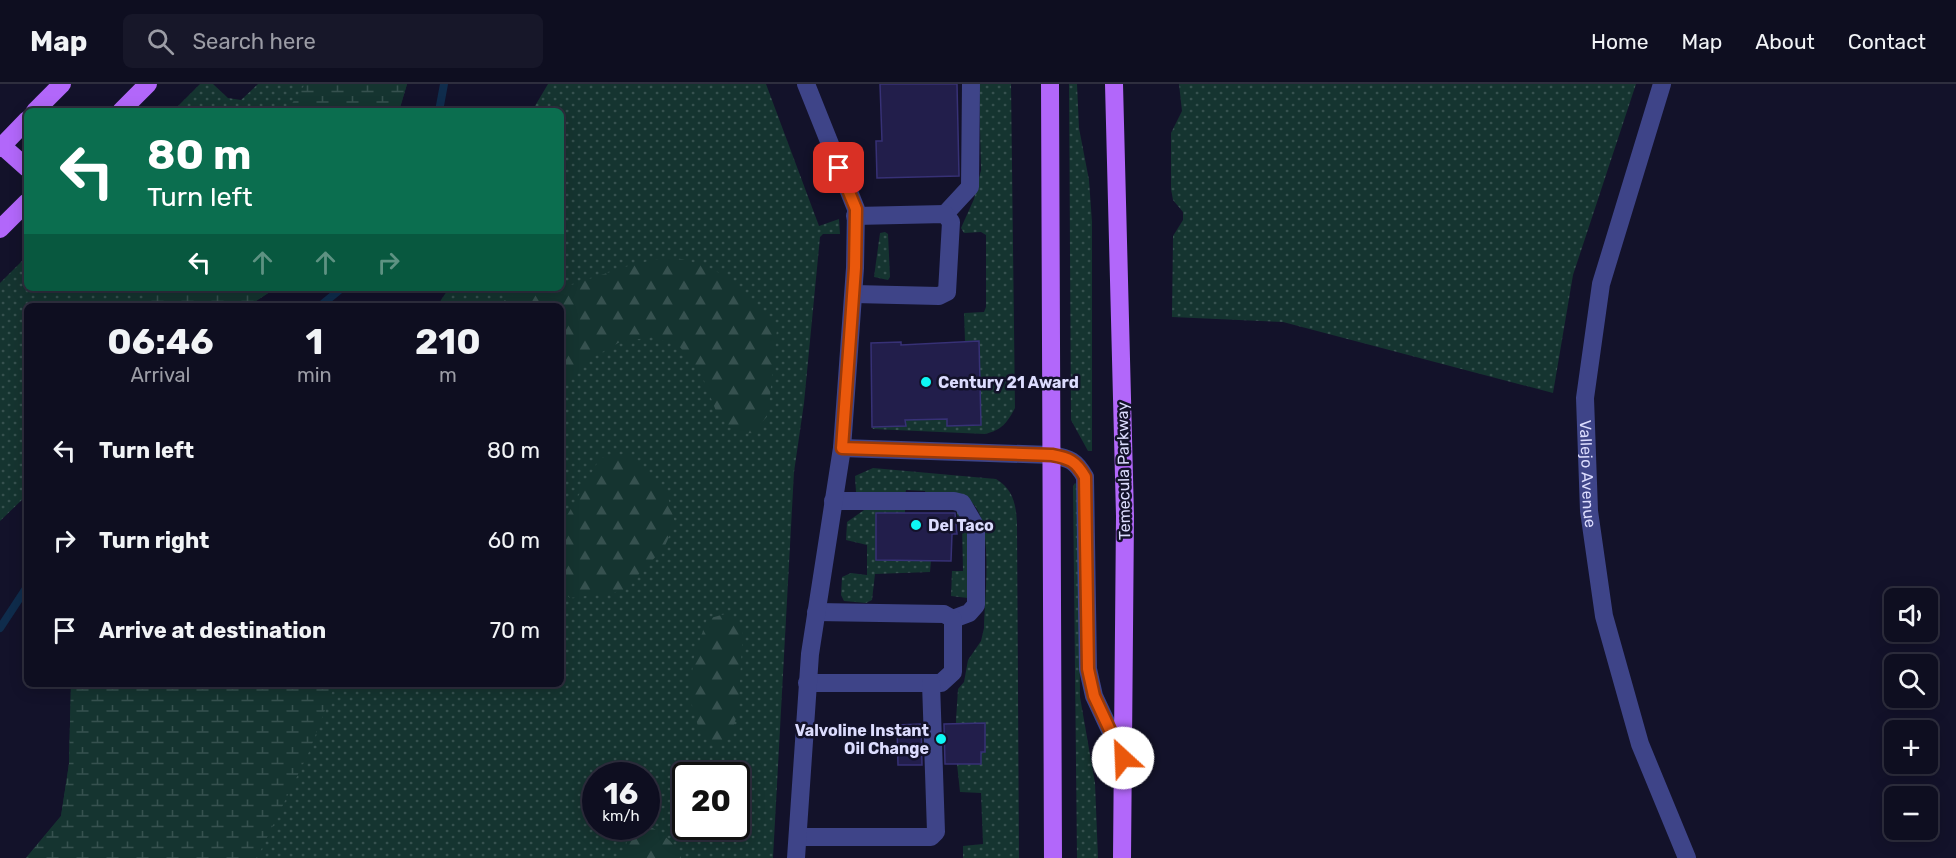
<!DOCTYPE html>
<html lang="en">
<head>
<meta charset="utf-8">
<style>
	body { margin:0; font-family:Rubik,sans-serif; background:#171729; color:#f1f3f6; height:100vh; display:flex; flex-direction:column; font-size:22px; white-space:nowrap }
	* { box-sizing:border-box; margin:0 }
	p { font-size:20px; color:#9b9ca5 }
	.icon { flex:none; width:33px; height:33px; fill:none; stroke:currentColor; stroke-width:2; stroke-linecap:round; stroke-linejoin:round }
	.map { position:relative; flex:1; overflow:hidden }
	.drawer { position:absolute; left:24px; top:219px; width:540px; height:384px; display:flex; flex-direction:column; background:#0e0e20; border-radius:9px; box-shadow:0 3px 15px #0003,0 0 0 2px #2e2e3e }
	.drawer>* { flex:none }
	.banner { position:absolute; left:24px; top:24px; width:540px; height:183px; border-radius:9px; box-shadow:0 3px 15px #0003,0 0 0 2px #2e2e3e; background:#0b6e4f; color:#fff; overflow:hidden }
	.buttons { position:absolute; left:1884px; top:504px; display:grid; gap:12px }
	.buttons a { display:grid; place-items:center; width:54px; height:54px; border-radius:9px; background:#0e0e20; box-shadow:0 3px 15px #0003,0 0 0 2px #2e2e3e; font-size:30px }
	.speed { position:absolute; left:582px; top:678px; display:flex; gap:12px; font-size:30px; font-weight:700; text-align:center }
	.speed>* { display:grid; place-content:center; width:78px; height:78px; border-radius:50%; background:#0e0e20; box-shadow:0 3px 15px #0003,0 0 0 2px #2e2e3e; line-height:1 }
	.speed small { font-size:15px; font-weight:400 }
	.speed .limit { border:3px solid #111; border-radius:9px; background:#fff; color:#111 }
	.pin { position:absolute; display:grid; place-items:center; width:51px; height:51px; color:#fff; margin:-26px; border-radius:12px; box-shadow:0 3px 9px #0006 }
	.me { position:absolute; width:66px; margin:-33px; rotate:335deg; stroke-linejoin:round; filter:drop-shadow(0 0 4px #0008) }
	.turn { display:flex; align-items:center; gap:21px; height:126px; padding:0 24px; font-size:27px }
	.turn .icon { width:78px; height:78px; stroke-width:2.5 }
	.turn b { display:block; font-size:42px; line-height:51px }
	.lanes { display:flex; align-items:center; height:57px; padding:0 24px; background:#0003; justify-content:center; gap:30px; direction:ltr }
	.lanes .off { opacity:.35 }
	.eta { display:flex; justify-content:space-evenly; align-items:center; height:102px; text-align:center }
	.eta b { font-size:36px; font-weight:700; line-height:42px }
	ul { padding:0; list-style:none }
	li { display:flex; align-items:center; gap:18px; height:90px; padding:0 24px }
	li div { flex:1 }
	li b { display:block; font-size:22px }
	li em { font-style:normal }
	header { display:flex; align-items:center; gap:36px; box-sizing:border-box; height:84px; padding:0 30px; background:#0e0e20; border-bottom:2px solid #2e2e3e }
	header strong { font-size:28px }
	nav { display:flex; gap:33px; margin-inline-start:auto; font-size:21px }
	.search { width:420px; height:54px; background:#171729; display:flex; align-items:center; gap:15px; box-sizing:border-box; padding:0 21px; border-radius:9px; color:#9b9ca5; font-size:22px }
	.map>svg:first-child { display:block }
	.grass { fill:url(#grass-dots); fill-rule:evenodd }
	.forest { fill:url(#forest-firs) }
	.wetland { fill:url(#wetland-marsh) }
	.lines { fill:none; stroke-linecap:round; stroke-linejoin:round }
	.stream { stroke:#0f2c4c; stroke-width:8 }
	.building { fill:#221e4b; stroke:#373176; stroke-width:1.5 }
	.minor { stroke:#3e4488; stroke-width:18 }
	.major { stroke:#b267fa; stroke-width:18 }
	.route-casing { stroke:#983908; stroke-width:15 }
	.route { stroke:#ea580c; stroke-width:10 }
	.poi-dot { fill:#0ef8f5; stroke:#13122a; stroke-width:2 }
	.labels { text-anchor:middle; stroke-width:5; stroke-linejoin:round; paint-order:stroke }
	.poi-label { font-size:16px; font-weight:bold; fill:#dcdcfe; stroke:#13122a; text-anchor:start }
	.street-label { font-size:16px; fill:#dcdcfe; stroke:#13122a }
</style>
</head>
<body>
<header>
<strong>Map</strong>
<div class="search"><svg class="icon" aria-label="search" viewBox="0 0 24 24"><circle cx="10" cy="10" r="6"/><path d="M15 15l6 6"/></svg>Search here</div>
<nav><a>Home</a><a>Map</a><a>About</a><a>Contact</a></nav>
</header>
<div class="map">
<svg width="1956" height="774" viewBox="0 0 1956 774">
	<defs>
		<pattern id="grass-dots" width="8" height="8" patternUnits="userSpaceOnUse" patternTransform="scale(1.5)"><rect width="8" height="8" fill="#153430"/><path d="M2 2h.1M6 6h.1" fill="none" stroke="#36514f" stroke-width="1.8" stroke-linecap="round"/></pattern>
		<pattern id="forest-firs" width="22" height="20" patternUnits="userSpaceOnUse" patternTransform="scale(1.5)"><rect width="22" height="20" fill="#153430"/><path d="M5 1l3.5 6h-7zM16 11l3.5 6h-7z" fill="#36514f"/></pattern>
		<pattern id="wetland-marsh" width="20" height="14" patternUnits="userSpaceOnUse" patternTransform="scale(1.5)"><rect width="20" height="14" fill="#153430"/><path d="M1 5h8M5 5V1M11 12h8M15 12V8" fill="none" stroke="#36514f"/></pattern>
	</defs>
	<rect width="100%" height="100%" fill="#13122a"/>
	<g class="grass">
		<path d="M 200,0 L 213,0 L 228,14 L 241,16 L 258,0 L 407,0 L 399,27 L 173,27 Z"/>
		<path d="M 548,0 L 766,0 L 819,142 L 839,135 L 840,150 L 823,150 L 820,153 L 804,319 L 794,388 L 773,774 L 26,774 L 61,732 L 69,680 L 71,600 L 561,600 L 561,222 L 437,222 L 449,204 L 561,204 L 561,27 L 532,27 ZM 596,692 L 646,692 L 646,742 L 596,742 ZM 686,692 L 736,692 L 736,742 L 686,742 Z"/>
		<path d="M 979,0 L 1011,0 L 1015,324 C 1007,339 1002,346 985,350 L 873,345 L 872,343 L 906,341 L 905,336 L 947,335 L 981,341 L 979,257 L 965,257 L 964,229 L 984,228 L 986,223 L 986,151 L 981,148 L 964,149 L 961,144 L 974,115 L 981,86 Z"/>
		<path d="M 1069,0 L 1077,0 L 1079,44 L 1089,96 L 1092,138 L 1092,367 L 1088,367 L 1071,336 Z"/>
		<path d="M 1179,0 L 1636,0 L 1573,191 L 1553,309 L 1283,238 L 1172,233 L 1173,152 L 1183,136 L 1183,128 L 1173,116 L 1171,105 L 1171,49 L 1182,27 Z"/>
		<path d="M 885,148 L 888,150 L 890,193 L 888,196 L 874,193 L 880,149 Z"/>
		<path d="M 27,172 L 27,204 L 276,204 L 248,222 L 27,222 L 27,411 L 0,437 L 0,199 Z"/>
		<path d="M 873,384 L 996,395 C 1013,405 1016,420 1017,439 L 1019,774 L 963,774 L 963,762 L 983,760 L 981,709 L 960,708 L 957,680 L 981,680 L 981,668 L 985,668 L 985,640 L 956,640 L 956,636 L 958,605 L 964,598 L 968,576 L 981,557 L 984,544 C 984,516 996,429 967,415 C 956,410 938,412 926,411 L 925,407 L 906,406 L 905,412 L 863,410 L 856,408 L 855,392 Z"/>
		<path d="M 1075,399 L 1078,401 L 1080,613 L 1095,699 L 1098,774 L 1077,774 L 1073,402 Z"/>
		<path d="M 905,424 L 905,429 L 876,429 L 876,476 L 931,477 L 930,488 L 875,490 L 872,516 L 866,519 L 844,517 L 841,511 L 842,493 L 851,489 L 867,491 L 867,461 L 846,456 L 847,438 L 864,426 Z"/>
		<path d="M 957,424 L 968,443 L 968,514 L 951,512 L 952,487 L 963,487 L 962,439 L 957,431 Z"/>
	</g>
	<g class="forest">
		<path d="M 671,173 C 727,184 742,202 777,245 L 768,331 L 753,349 L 736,350 L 716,327 L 701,289 L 679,262 L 652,253 L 620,258 L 590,275 L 561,306 L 561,222 L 499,222 C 516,203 537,204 561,204 L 561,201 L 571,201 L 634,180 Z"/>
		<path d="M 626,370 L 654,393 L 668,413 L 675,439 L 664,464 L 623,507 L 570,514 L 561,508 L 561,442 L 600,374 Z"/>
		<path d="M 725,530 L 743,545 L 738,629 L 729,655 L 714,661 L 700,649 L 689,611 L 694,573 L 707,535 Z"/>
		<path d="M 647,741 C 659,747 678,760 681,774 L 624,774 C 627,754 627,747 647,741 Z"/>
	</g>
	<g class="wetland">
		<path d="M 305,0 L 407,0 L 399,27 L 287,27 Z"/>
		<path d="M 153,204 L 276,204 L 248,222 L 141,222 Z"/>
		<path d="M 71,600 L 335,600 L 309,668 L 257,774 L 26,774 L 61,732 L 69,680 Z"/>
	</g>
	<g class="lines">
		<g class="stream">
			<path d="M 439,27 L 444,0"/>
			<path d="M 320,222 L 342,204"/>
			<path d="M 0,544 L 27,503"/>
		</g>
	</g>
	<g class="building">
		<path d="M 880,0 L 957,0 L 959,92 L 877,94 L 876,57 L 882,57 Z"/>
		<path d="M 979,257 L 981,341 L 947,342 L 947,335 L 905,336 L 906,342 L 872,343 L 871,259 L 901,258 L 901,261 Z"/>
		<path d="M 876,429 L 955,429 L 957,450 L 952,450 L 951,477 L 876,476 Z"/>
		<path d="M 985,639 L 985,668 L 981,668 L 981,680 L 945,680 L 944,640 Z"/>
		<path d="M 921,640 L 922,681 L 898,681 L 897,641 Z"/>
	</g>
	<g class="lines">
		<g class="minor">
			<path id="s1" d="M 1662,0 L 1601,200 L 1585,314 L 1589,427 L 1604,532 L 1640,660 L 1687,774"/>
			<path d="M 945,130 L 970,103 L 971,0"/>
			<path d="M 854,210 L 939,212 L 947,208 L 951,138 L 945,130 L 855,132"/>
			<path d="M 842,364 L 1051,371 C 1070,374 1076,377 1085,393 L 1088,585 L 1094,612 L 1123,674"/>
			<path d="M 833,417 L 954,417 L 962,419 L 976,443 L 976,521 L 969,529 L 953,535"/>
			<path d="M 807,599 L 941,599 L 953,588 L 953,535 L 944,530 L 816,528"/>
			<path d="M 798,753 L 931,753 L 936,748 L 931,599"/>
			<path d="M 796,774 L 810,570 L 842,364 L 855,184 L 856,125 L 806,0"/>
		</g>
		<g class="major">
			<path d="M 1050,0 L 1053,774"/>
			<path d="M 1114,0 L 1125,432 L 1122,774"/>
			<path d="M 35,27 L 62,0"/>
			<path d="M 121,27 L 148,0"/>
			<path d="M 0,60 L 27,84"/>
			<path d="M 0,64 L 27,36"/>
			<path d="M 0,145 L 27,118"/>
		</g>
	</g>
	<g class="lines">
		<g class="route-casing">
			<path id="route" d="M 839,84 L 856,125 L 855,184 L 842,364 L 1052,371 C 1069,374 1076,377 1085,393 L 1088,585 L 1094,612 L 1123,674"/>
		</g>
		<use href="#route" class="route"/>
	</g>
	<g class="poi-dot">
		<circle cx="926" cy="298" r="6"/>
		<circle cx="916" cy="441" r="6"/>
		<circle cx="941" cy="655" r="6"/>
	</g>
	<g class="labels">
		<g class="poi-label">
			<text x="938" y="304">Century 21 Award</text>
			<text x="928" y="447">Del Taco</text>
			<text x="929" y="652" text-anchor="end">Valvoline Instant<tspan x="929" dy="18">Oil Change</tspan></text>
		</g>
		<g class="street-label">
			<text transform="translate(1123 387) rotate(-91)" y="6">Temecula Parkway</text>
			<text dy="6" stroke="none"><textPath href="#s1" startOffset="400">Vallejo Avenue</textPath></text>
		</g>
	</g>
</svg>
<div class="buttons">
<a><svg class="icon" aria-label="sound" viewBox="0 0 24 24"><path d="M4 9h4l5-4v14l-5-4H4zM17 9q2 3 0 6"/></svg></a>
<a><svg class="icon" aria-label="search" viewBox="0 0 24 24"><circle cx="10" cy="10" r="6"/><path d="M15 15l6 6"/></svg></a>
<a>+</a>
<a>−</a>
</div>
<div class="speed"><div>16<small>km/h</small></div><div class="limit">20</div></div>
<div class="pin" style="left:839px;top:84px;background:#d93025"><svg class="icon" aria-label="arrive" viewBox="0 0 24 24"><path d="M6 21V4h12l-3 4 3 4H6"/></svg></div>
<svg class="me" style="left:1123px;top:674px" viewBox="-20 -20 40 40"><circle r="19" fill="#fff"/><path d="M0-13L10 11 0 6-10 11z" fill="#ea580c"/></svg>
<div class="banner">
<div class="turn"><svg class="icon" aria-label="left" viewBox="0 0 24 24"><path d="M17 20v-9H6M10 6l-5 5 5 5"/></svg><div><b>80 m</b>Turn left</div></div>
<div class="lanes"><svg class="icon" aria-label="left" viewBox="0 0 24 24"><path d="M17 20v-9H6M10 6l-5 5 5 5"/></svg><svg class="icon off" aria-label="ahead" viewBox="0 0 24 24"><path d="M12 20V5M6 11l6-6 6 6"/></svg><svg class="icon off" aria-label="ahead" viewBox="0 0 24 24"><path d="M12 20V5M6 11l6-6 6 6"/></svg><svg class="icon off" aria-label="right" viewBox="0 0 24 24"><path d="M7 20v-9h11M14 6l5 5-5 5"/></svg></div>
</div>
<section class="drawer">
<div class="eta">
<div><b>06:46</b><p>Arrival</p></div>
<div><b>1</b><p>min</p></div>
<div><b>210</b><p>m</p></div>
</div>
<ul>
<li><svg class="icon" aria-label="left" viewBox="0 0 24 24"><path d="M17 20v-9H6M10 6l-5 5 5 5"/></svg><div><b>Turn left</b></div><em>80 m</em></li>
<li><svg class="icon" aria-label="right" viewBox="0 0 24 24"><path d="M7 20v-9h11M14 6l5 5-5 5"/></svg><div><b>Turn right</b></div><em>60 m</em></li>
<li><svg class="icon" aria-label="arrive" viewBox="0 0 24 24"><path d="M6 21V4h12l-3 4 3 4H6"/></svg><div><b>Arrive at destination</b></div><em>70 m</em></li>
</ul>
</section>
</div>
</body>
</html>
